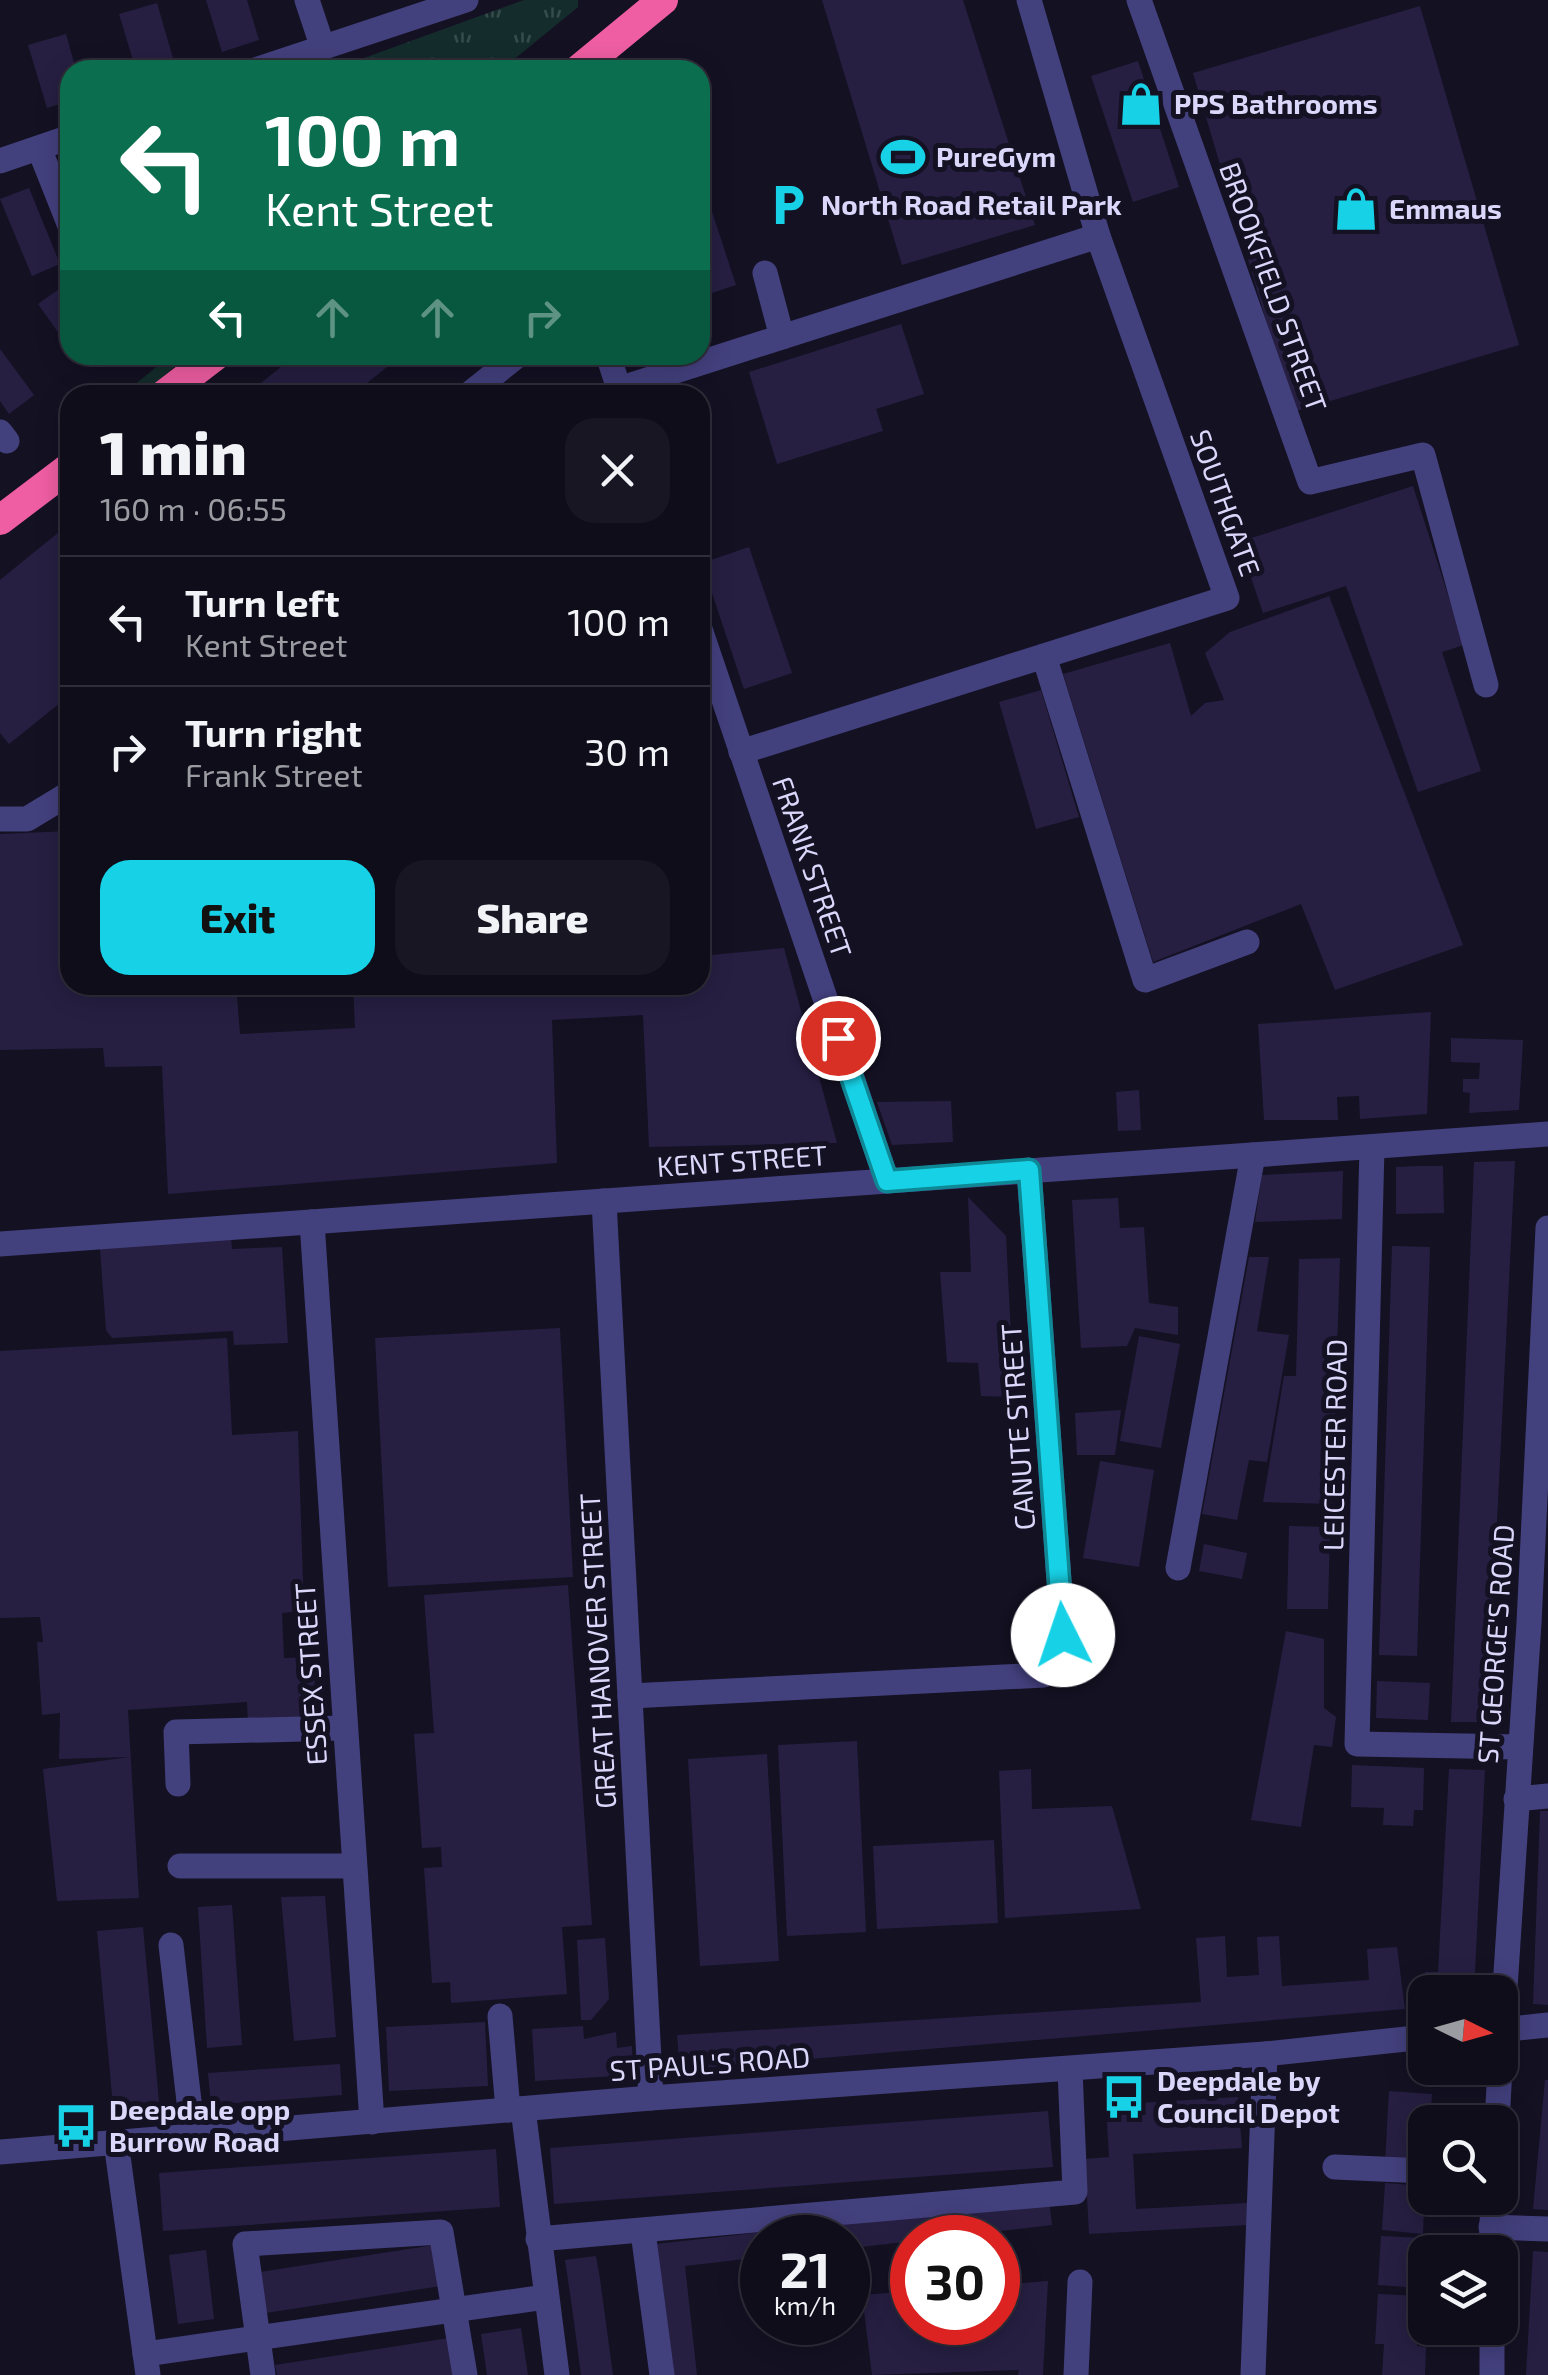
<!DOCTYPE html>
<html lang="en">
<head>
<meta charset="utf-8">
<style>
	body { margin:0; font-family:"Exo 2",sans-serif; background:#181623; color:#f1f3f6; height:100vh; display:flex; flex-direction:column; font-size:38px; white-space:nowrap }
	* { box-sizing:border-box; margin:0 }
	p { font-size:32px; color:#9b9ca2 }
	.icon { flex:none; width:55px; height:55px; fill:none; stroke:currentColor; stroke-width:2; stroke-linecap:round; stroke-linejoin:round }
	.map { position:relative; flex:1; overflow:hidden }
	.sheet { position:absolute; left:60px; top:385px; width:650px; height:610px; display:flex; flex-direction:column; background:#0f0d1a; border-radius:30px; box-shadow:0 5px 25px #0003,0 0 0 2px #2f2d39 }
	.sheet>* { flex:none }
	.hud { position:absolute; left:60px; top:60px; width:650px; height:305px; border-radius:30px; box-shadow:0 5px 25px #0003,0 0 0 2px #2f2d39; background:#0b6e4f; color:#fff; overflow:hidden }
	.needle { width:65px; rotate:95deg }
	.controls { position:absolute; left:1408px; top:1975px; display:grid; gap:20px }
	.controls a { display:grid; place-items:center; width:110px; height:110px; border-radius:20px; background:#0f0d1a; box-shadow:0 5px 25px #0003,0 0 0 2px #2f2d39; font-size:50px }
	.speed { position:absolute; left:740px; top:2215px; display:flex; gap:20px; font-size:50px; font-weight:700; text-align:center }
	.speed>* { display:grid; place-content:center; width:130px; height:130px; border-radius:50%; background:#0f0d1a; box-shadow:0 5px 25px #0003,0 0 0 2px #2f2d39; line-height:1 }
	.speed small { font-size:25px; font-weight:400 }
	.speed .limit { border:15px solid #d22; background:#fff; color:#111 }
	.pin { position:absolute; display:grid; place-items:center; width:85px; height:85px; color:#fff; margin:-42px; border:5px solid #fff; border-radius:50%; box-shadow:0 2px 10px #0007 }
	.me { position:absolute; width:110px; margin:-55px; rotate:356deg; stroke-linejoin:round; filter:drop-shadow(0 0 8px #0008) }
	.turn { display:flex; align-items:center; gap:35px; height:210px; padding:0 40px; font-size:45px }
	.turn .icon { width:130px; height:130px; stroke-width:2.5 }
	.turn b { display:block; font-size:70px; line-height:85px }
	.lanes { display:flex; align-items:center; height:95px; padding:0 40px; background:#0003; justify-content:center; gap:50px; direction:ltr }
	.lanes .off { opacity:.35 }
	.round { display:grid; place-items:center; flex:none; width:105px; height:105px; border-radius:30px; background:#181623 }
	.overview { display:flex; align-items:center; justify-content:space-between; height:170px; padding:0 40px }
	h1 { font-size:60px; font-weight:800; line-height:75px }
	.action { display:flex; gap:20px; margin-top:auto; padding:20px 40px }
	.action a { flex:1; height:115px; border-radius:30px; background:#17d2e7; color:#111; font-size:40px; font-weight:800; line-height:115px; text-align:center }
	.action a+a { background:#181623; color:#f1f3f6 }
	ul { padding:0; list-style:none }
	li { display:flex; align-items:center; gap:30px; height:130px; padding:0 40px; border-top:2px solid #2f2d39 }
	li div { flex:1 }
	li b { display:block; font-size:38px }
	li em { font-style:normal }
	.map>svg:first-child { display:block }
	.grass { fill:#142d2c }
	.park { fill:url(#park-tufts) }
	.building { fill:#261f42 }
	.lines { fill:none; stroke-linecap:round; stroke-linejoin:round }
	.minor { stroke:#43407e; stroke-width:25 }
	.highway { stroke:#ef5ea3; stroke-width:30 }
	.route-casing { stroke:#0f8896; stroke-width:25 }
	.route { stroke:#17d2e7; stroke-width:18 }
	.labels { text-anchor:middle; stroke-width:10; stroke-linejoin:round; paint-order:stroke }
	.poi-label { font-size:28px; font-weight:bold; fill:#dbd7fb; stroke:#141123; text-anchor:start }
	.street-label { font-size:28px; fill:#dbd7fb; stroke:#141123 }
</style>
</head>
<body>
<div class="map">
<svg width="1548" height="2375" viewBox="0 0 1548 2375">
	<defs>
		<pattern id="park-tufts" width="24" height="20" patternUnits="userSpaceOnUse" patternTransform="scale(2.5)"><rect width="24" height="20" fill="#142d2c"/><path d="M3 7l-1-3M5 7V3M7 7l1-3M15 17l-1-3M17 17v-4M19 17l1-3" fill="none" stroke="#364b4c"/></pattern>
	</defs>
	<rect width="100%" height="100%" fill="#141123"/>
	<path class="grass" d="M 171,355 L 188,355 L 142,395 L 122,395 Z"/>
	<path class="park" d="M 524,0 L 578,0 L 578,7 L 501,70 L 331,70 Z"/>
	<g class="building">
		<path d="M 206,0 L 247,0 L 259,40 L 222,52 Z"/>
		<path d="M 822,0 L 963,0 L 1035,225 L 902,265 Z"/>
		<path d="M 157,3 L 175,65 L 136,70 L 119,14 Z"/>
		<path d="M 1420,6 L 1519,345 L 1293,412 L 1193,73 Z"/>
		<path d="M 66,34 L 76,70 L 70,70 L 70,101 L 47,108 L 28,45 Z"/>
		<path d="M 1138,61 L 1179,187 L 1133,202 L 1091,76 Z"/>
		<path d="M 700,175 L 736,285 L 700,297 Z"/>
		<path d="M 29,188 L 60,264 L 32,276 L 0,199 Z"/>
		<path d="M 66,284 L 70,289 L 70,349 L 38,304 Z"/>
		<path d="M 901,324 L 924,394 L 876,409 L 883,431 L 777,464 L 749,372 Z"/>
		<path d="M 0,349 L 34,395 L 9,414 L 0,401 Z"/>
		<path d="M 296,355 L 402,355 L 352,395 L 246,395 Z"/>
		<path d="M 1413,486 L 1464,645 L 1442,652 L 1481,771 L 1418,792 L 1346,586 L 1263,613 L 1239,542 Z"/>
		<path d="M 70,523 L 70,695 L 9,744 L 0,733 L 0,580 Z"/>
		<path d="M 749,547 L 792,673 L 744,689 L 702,563 Z"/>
		<path d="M 1329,596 L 1463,945 L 1335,990 L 1301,904 L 1153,962 L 1063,674 L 1170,643 L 1191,716 L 1205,703 L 1224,700 L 1205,653 L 1230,632 Z"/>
		<path d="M 1041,690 L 1079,817 L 1036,829 L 999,702 Z"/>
		<path d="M 70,831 L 70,985 L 284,985 L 284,993 L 237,996 L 240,1034 L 355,1028 L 353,985 L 700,985 L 700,956 L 784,948 L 837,1143 L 649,1147 L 643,1015 L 552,1020 L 557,1163 L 168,1194 L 162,1066 L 105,1067 L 103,1048 L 0,1050 L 0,834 Z"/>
		<path d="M 1431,1012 L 1427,1114 L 1360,1119 L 1359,1096 L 1337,1097 L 1338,1120 L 1264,1120 L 1258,1024 Z"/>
		<path d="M 1451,1038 L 1523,1040 L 1519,1110 L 1469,1113 L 1470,1093 L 1463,1092 L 1463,1079 L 1479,1079 L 1480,1063 L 1451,1062 Z"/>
		<path d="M 1139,1090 L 1141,1130 L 1118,1131 L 1116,1092 Z"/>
		<path d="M 951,1101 L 953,1142 L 892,1145 L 877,1102 Z"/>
		<path d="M 1515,1161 L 1487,1722 L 1451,1722 L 1474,1162 Z"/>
		<path d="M 1419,1166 L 1443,1166 L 1444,1213 L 1396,1214 L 1396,1167 Z"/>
		<path d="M 1343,1171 L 1342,1219 L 1255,1222 L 1262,1175 Z"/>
		<path d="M 968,1197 L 1006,1236 L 1014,1397 L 981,1396 L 978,1363 L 947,1362 L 940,1272 L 971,1272 Z"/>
		<path d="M 1118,1198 L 1120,1228 L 1144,1227 L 1149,1303 L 1178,1307 L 1178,1335 L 1135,1328 L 1127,1346 L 1081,1348 L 1072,1200 Z"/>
		<path d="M 231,1237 L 232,1249 L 282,1247 L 288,1343 L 234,1345 L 233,1331 L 112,1338 L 106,1330 L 100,1249 Z"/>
		<path d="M 1392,1246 L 1430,1247 L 1417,1656 L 1379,1655 Z"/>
		<path d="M 1249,1257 L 1269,1257 L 1257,1331 L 1289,1335 L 1267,1462 L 1249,1460 L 1237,1520 L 1202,1514 Z"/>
		<path d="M 1340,1258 L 1332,1504 L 1263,1502 L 1284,1376 L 1296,1376 L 1299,1259 Z"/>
		<path d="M 560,1328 L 573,1577 L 388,1587 L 375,1338 Z"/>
		<path d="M 1139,1336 L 1180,1344 L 1161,1448 L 1120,1441 Z"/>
		<path d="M 227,1338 L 232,1435 L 298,1431 L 304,1611 L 282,1613 L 284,1658 L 313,1657 L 317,1722 L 248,1726 L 247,1702 L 128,1710 L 139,1898 L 57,1901 L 43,1769 L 129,1757 L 59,1759 L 60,1713 L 42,1715 L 37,1642 L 43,1642 L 40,1617 L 0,1618 L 0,1351 Z"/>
		<path d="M 1121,1410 L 1115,1455 L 1077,1455 L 1075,1413 Z"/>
		<path d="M 1100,1461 L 1154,1470 L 1139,1567 L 1083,1558 Z"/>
		<path d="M 1289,1526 L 1330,1527 L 1328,1609 L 1287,1609 Z"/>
		<path d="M 1204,1544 L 1247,1553 L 1242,1579 L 1199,1571 Z"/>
		<path d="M 568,1585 L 592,1925 L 562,1927 L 567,1994 L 451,2003 L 450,1982 L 432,1983 L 424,1868 L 442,1867 L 441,1847 L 422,1848 L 414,1734 L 434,1733 L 424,1595 Z"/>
		<path d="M 1286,1631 L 1324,1639 L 1324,1708 L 1336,1717 L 1332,1747 L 1314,1745 L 1301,1827 L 1251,1820 Z"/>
		<path d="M 1377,1681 L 1430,1683 L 1428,1720 L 1376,1718 Z"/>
		<path d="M 857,1741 L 866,1932 L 787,1936 L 778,1745 Z"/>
		<path d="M 767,1754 L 779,1961 L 700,1966 L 688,1759 Z"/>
		<path d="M 1352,1765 L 1424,1768 L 1423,1810 L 1414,1810 L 1413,1826 L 1383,1825 L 1384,1808 L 1351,1807 Z"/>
		<path d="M 1031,1769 L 1032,1809 L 1112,1806 L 1141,1909 L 1005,1918 L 999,1771 Z"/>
		<path d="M 1449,1769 L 1485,1770 L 1474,1992 L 1424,1992 L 1425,1972 L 1438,1972 Z"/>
		<path d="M 1540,1811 L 1548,1811 L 1548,2005 L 1533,2004 Z"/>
		<path d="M 994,1840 L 998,1923 L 877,1929 L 873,1846 Z"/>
		<path d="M 325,1896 L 336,2037 L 294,2041 L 281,1897 Z"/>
		<path d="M 232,1905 L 242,2045 L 207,2048 L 198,1907 Z"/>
		<path d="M 143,1927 L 160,2113 L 114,2117 L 97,1931 Z"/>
		<path d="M 1225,1936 L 1227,1977 L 1259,1975 L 1257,1937 L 1279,1936 L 1282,1986 L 1369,1980 L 1367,1949 L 1397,1947 L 1405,2009 L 680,2070 L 677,2035 L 1201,2002 L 1196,1938 Z"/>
		<path d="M 605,1938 L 609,1999 L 591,2020 L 581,2020 L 577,1940 Z"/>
		<path d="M 485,2022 L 488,2086 L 389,2091 L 386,2027 Z"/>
		<path d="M 583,2026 L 584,2039 L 616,2032 L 617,2048 L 632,2046 L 633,2075 L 535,2081 L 532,2029 Z"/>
		<path d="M 340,2064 L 342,2095 L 211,2105 L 208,2073 Z"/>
		<path d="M 1545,2080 L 1548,2080 L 1548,2210 L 1533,2209 Z"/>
		<path d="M 1389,2091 L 1432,2094 L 1430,2122 L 1425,2122 L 1425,2164 L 1385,2161 Z"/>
		<path d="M 1238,2097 L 1242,2148 L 1133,2154 L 1136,2209 L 1247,2203 L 1248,2225 L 1089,2234 L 1085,2159 L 1109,2157 L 1106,2105 Z"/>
		<path d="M 1048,2111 L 1053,2167 L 554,2204 L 550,2148 Z"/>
		<path d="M 496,2149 L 500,2207 L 163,2231 L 159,2173 Z"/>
		<path d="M 1385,2183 L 1425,2186 L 1423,2234 L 1382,2230 Z"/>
		<path d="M 1049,2200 L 1052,2225 L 852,2248 L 853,2264 L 848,2265 L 848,2238 L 762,2238 L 762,2257 L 685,2266 L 697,2375 L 670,2375 L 656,2244 Z"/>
		<path d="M 1381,2236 L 1423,2238 L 1420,2288 L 1378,2285 Z"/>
		<path d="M 434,2245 L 441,2286 L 266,2313 L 260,2272 Z"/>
		<path d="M 206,2250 L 214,2319 L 178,2324 L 169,2255 Z"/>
		<path d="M 1533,2251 L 1548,2252 L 1548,2375 L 1526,2375 Z"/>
		<path d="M 596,2256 L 600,2279 L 613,2375 L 581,2375 L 572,2307 L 565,2260 Z"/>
		<path d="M 1048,2281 L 1043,2375 L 1018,2375 L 1019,2370 L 872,2375 L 862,2295 L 912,2291 L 912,2322 L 998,2322 L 998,2285 Z"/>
		<path d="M 1378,2294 L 1420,2296 L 1417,2346 L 1426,2347 L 1425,2375 L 1382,2375 L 1384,2344 L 1375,2344 Z"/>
		<path d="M 521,2328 L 528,2375 L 487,2375 L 481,2334 Z"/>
		<path d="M 449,2338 L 454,2375 L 277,2375 L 275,2365 Z"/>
	</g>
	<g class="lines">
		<g class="minor">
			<path d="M 307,0 L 322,45"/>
			<path d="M 1139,0 L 1310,482 L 1423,455 L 1486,685"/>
			<path d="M 255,70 L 466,0"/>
			<path d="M 39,148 L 70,226"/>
			<path d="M 0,161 L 70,137"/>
			<path d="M 765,273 L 782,337"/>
			<path d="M 608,355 L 621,395"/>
			<path d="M 619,389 L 1098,236"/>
			<path d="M 468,395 L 518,355"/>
			<path d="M 0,432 L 7,441"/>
			<path d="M 700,629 L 887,1181"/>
			<path d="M 1044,656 L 1145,980 L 1247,942"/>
			<path d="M 741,752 L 1227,598 L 1098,236 L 1029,0"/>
			<path d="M 0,819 L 27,819 L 70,793"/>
			<path d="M 1372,1147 L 1357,1744 L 1519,1747"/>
			<path d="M 604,1201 L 651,2098"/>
			<path d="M 312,1222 L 372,2122"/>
			<path d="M 0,1244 L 1548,1134"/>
			<path d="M 1178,1568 L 1253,1155"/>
			<path d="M 630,1696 L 1044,1675 L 1063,1635 L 1029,1170"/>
			<path d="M 178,1784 L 176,1732 L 344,1728"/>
			<path d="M 1516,1799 L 1548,1796"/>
			<path d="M 180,1866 L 354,1866"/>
			<path d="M 171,1945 L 193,2136"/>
			<path d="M 500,2016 L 508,2110"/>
			<path d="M 1500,2030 L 1548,2025"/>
			<path d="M 1500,2064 L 1529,1623 L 1548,1228"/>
			<path d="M 523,2109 L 557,2375"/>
			<path d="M 1497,2122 L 1500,2068"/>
			<path d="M 116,2142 L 148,2375"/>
			<path d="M 0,2152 L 651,2098 L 1265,2054 L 1425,2037"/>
			<path d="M 1335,2167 L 1425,2171"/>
			<path d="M 1491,2227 L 1548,2229"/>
			<path d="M 643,2232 L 662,2375"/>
			<path d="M 538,2239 L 1075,2192 L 1070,2069"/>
			<path d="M 1491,2252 L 1493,2198"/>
			<path d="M 1492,2328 L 1492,2375"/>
			<path d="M 145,2354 L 545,2297"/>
			<path d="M 263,2375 L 245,2244 L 441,2232 L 465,2375"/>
			<path d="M 1076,2375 L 1080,2282"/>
			<path d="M 1253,2375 L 1265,2054"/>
		</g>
		<g class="highway">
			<path d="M 578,70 L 663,0"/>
			<path d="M 164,395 L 216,355"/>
			<path d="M 0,520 L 70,467"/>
		</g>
	</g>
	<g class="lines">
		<g class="route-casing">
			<path id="route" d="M 838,1038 L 887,1181 L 1029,1170 L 1063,1635"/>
		</g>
		<use href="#route" class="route"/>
	</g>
	<defs>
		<g id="shop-bare" transform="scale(3.45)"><path d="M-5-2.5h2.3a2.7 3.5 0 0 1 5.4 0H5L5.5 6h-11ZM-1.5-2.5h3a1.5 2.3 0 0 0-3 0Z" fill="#17d2e7" stroke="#141123" stroke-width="2.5" paint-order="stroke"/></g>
		<g id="stadium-bare" transform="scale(3.45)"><path d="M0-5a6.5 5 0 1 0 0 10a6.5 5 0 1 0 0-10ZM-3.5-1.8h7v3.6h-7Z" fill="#17d2e7" stroke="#141123" stroke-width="2.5" paint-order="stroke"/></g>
		<g id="parking-bare" transform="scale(3.45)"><path d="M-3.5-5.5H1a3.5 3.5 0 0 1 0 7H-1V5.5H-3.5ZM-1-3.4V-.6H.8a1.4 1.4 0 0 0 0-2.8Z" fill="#17d2e7" stroke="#141123" stroke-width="2.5" paint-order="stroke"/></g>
		<g id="bus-bare" transform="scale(3.45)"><path d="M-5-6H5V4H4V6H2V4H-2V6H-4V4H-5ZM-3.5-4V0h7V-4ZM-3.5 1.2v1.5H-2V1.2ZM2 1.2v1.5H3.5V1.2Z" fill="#17d2e7" stroke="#141123" stroke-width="2.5" paint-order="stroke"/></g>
	</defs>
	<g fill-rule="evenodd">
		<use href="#shop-bare" x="1141" y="104"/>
		<use href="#stadium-bare" x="903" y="157"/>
		<use href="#parking-bare" x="788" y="205"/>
		<use href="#shop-bare" x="1356" y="209"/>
		<use href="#bus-bare" x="1124" y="2097"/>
		<use href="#bus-bare" x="76" y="2126"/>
	</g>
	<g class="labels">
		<g class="poi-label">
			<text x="1174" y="114">PPS Bathrooms</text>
			<text x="936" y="167">PureGym</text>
			<text x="821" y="215">North Road Retail Park</text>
			<text x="1389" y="219">Emmaus</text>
			<text x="1157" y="2091">Deepdale by<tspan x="1157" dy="32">Council Depot</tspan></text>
			<text x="109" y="2120">Deepdale opp<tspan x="109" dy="32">Burrow Road</tspan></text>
		</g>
		<g class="street-label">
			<text transform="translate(1273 287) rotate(70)" y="10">BROOKFIELD STREET</text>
			<text transform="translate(1225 503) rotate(70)" y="10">SOUTHGATE</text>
			<text transform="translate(812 867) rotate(71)" y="10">FRANK STREET</text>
			<text transform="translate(742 1161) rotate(-4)" y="10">KENT STREET</text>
			<text transform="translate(1018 1427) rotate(-94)" y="10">CANUTE STREET</text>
			<text transform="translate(1335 1445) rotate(-89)" y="10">LEICESTER ROAD</text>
			<text transform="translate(1496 1644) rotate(-86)" y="10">ST GEORGE'S ROAD</text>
			<text transform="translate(598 1651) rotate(-93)" y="10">GREAT HANOVER STREET</text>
			<text transform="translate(311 1674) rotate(-94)" y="10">ESSEX STREET</text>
			<text transform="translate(710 2064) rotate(-4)" y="10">ST PAUL'S ROAD</text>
		</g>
	</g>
</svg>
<div class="controls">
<a><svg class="needle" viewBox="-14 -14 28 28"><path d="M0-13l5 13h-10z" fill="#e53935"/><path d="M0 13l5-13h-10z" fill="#9b9ca2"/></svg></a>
<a><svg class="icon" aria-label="search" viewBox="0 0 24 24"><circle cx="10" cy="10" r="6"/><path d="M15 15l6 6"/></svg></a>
<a><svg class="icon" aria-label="layers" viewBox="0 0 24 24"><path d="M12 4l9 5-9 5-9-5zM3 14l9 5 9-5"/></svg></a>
</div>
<div class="speed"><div>21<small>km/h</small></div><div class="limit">30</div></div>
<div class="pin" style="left:838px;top:1038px;background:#d93025"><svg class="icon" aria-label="arrive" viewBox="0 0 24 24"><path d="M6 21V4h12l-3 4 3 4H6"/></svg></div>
<svg class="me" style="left:1063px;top:1635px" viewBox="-20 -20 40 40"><circle r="19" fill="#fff"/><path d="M0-13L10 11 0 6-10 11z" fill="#17d2e7"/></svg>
<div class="hud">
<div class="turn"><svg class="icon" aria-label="left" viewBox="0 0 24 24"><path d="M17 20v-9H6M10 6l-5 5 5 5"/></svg><div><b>100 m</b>Kent Street</div></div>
<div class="lanes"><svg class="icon" aria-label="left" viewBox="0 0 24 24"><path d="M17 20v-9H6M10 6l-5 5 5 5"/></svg><svg class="icon off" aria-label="ahead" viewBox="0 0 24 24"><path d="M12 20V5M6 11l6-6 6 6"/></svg><svg class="icon off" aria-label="ahead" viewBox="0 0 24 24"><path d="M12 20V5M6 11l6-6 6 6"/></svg><svg class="icon off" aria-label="right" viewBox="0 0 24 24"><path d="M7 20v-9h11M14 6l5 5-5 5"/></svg></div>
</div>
<section class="sheet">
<div class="overview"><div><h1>1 min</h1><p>160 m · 06:55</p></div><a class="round"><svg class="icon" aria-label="close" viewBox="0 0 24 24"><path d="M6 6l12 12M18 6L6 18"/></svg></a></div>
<ul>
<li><svg class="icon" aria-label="left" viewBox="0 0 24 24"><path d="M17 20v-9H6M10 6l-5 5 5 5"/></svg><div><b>Turn left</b><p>Kent Street</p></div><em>100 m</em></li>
<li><svg class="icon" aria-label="right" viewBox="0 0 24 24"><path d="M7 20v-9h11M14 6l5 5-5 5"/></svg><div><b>Turn right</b><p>Frank Street</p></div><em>30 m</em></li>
</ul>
<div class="action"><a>Exit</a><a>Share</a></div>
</section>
</div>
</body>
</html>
